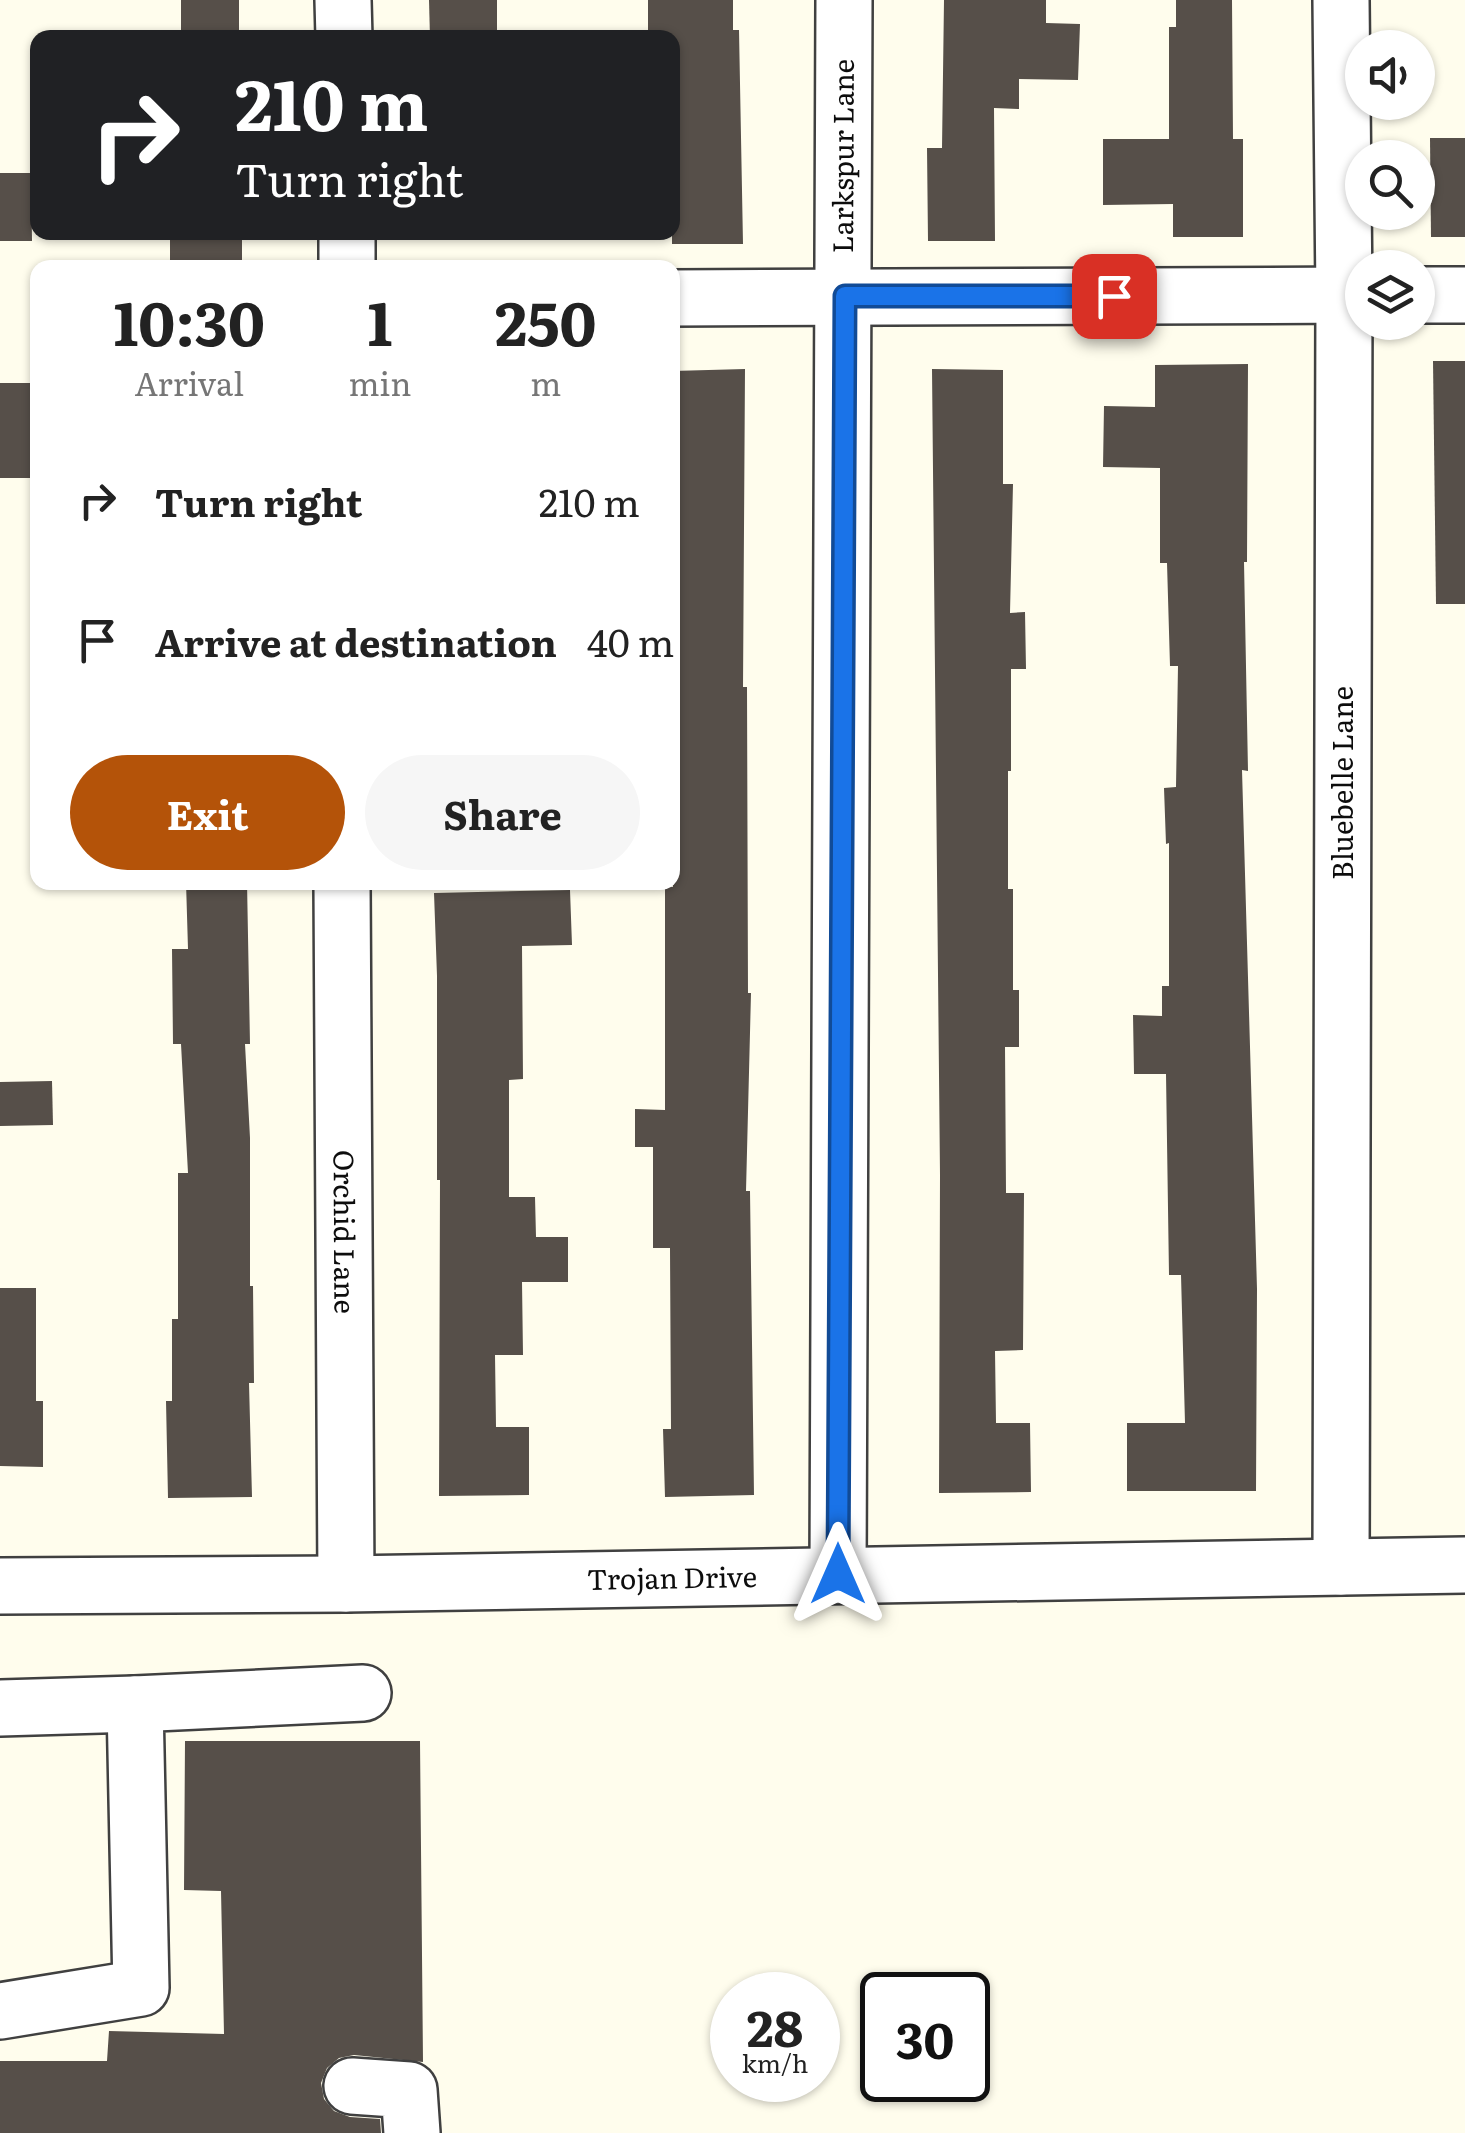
<!DOCTYPE html>
<html lang="en">
<head>
<meta charset="utf-8">
<style>
	body { margin:0; font-family:Literata,serif; background:#f6f6f6; color:#222; height:100vh; display:flex; flex-direction:column; font-size:38px; white-space:nowrap }
	* { box-sizing:border-box; margin:0 }
	p { font-size:32px; color:#767676 }
	.icon { flex:none; width:55px; height:55px; fill:none; stroke:currentColor; stroke-width:2; stroke-linecap:round; stroke-linejoin:round }
	.map { position:relative; flex:1; overflow:hidden }
	.sheet { position:absolute; left:30px; top:260px; width:650px; height:630px; display:flex; flex-direction:column; background:#fff; border-radius:20px; box-shadow:0 2px 8px #0004 }
	.sheet>* { flex:none }
	.hud { position:absolute; left:30px; top:30px; width:650px; height:210px; border-radius:20px; box-shadow:0 2px 8px #0004; background:#202124; color:#fff; overflow:hidden }
	.buttons { position:absolute; left:1345px; top:30px; display:grid; gap:20px }
	.buttons a { display:grid; place-items:center; width:90px; height:90px; border-radius:50%; background:#fff; box-shadow:0 2px 8px #0004; font-size:50px }
	.speed { position:absolute; left:710px; top:1972px; display:flex; gap:20px; font-size:50px; font-weight:700; text-align:center }
	.speed>* { display:grid; place-content:center; width:130px; height:130px; border-radius:50%; background:#fff; box-shadow:0 2px 8px #0004; line-height:1 }
	.speed small { font-size:25px; font-weight:400 }
	.speed .limit { border:5px solid #111; border-radius:15px; background:#fff; color:#111 }
	.pin { position:absolute; display:grid; place-items:center; width:85px; height:85px; color:#fff; margin:-42px; border-radius:20px; box-shadow:0 5px 15px #0006 }
	.me { position:absolute; width:110px; margin:-55px; rotate:0deg; stroke-linejoin:round; filter:drop-shadow(0 0 8px #0008) }
	.turn { display:flex; align-items:center; gap:35px; height:210px; padding:0 40px; font-size:45px }
	.turn .icon { width:130px; height:130px; stroke-width:2.5 }
	.turn b { display:block; font-size:70px; line-height:85px }
	.eta { display:flex; justify-content:space-evenly; align-items:center; height:170px; text-align:center }
	.eta b { font-size:60px; font-weight:700; line-height:70px }
	.primary-button { display:flex; gap:20px; margin-top:auto; padding:20px 40px }
	.primary-button a { flex:1; height:115px; border-radius:60px; background:#b45309; color:#fff; font-size:40px; font-weight:700; line-height:115px; text-align:center }
	.primary-button a+a { background:#f6f6f6; color:#222 }
	ul { padding:0; list-style:none }
	li { display:flex; align-items:center; gap:30px; height:140px; padding:0 40px }
	li div { flex:1 }
	li b { display:block; font-size:38px }
	li em { font-style:normal }
	.map>svg:first-child { display:block }
	.building { fill:#564f49 }
	.lines { fill:none; stroke-linecap:round; stroke-linejoin:round }
	.minor-casing { stroke:#404040; stroke-width:60 }
	.minor { stroke:#fff; stroke-width:55 }
	.route-casing { stroke:#114b97; stroke-width:25 }
	.route { stroke:#1a73e8; stroke-width:18 }
	.labels { text-anchor:middle; stroke-width:10; stroke-linejoin:round; paint-order:stroke }
	.street-label { font-size:28px; fill:#0d0d0d; stroke:#fff }
</style>
</head>
<body>
<div class="map">
<svg width="1465" height="2133" viewBox="0 0 1465 2133">
	<rect width="100%" height="100%" fill="#fffded"/>
	<g class="building">
		<rect x="181" y="0" width="58" height="38"/>
		<path d="M 429,0 L 497,0 L 497,38 L 430,38 Z"/>
		<path d="M 648,0 L 733,0 L 733,30 L 739,30 L 743,244 L 672,244 L 672,38 L 648,38 Z"/>
		<path d="M 944,0 L 1046,0 L 1046,23 L 1080,24 L 1078,80 L 1019,79 L 1019,109 L 994,108 L 995,241 L 928,241 L 927,148 L 942,148 Z"/>
		<path d="M 1176,0 L 1232,0 L 1233,139 L 1243,139 L 1243,237 L 1173,237 L 1173,204 L 1103,205 L 1103,139 L 1169,139 L 1169,27 L 1176,27 Z"/>
		<path d="M 1430,138 L 1465,138 L 1465,237 L 1431,237 Z"/>
		<path d="M 0,173 L 31,173 L 32,241 L 0,241 Z"/>
		<rect x="170" y="232" width="72" height="36"/>
		<path d="M 1433,361 L 1465,361 L 1465,604 L 1436,604 Z"/>
		<path d="M 1248,364 L 1247,562 L 1244,562 L 1248,771 L 1242,770 L 1257,1289 L 1256,1491 L 1127,1491 L 1127,1423 L 1185,1423 L 1181,1275 L 1169,1275 L 1166,1074 L 1134,1074 L 1133,1015 L 1162,1016 L 1162,986 L 1169,986 L 1169,843 L 1166,844 L 1164,788 L 1176,787 L 1178,666 L 1170,666 L 1167,563 L 1160,563 L 1160,468 L 1103,467 L 1104,406 L 1155,407 L 1155,365 Z"/>
		<path d="M 745,369 L 743,687 L 747,687 L 748,993 L 751,993 L 746,1191 L 750,1191 L 754,1495 L 665,1497 L 663,1429 L 671,1429 L 670,1248 L 653,1248 L 653,1147 L 635,1147 L 635,1109 L 665,1110 L 665,887 L 673,887 L 672,371 Z"/>
		<path d="M 932,369 L 1003,370 L 1003,484 L 1013,484 L 1010,613 L 1025,612 L 1026,669 L 1011,669 L 1011,771 L 1008,771 L 1008,889 L 1013,889 L 1013,990 L 1019,990 L 1019,1047 L 1005,1047 L 1006,1193 L 1024,1193 L 1023,1350 L 995,1351 L 996,1423 L 1030,1423 L 1031,1492 L 939,1493 L 940,1175 Z"/>
		<path d="M 0,383 L 32,383 L 33,478 L 0,478 Z"/>
		<path d="M 186,882 L 247,882 L 250,1044 L 245,1044 L 250,1138 L 250,1286 L 253,1286 L 254,1383 L 249,1383 L 252,1497 L 168,1498 L 166,1401 L 172,1401 L 172,1319 L 178,1319 L 178,1173 L 188,1173 L 181,1044 L 173,1044 L 172,949 L 188,949 Z"/>
		<path d="M 570,890 L 572,945 L 522,946 L 523,1079 L 509,1080 L 509,1197 L 535,1197 L 536,1237 L 568,1237 L 568,1282 L 522,1282 L 523,1355 L 495,1355 L 496,1427 L 529,1427 L 529,1495 L 439,1496 L 440,1180 L 437,1180 L 437,976 L 434,893 Z"/>
		<path d="M 52,1081 L 53,1125 L 0,1126 L 0,1082 Z"/>
		<path d="M 0,1288 L 36,1288 L 36,1401 L 43,1401 L 43,1467 L 0,1466 Z"/>
		<path d="M 185,1741 L 420,1741 L 423,2062 L 354,2055 L 339,2058 L 327,2068 L 321,2083 L 324,2099 L 334,2111 L 350,2117 L 380,2119 L 381,2133 L 0,2133 L 0,2061 L 107,2061 L 109,2031 L 224,2034 L 221,1891 L 184,1890 Z"/>
	</g>
	<g class="lines">
		<g class="minor-casing">
			<g id="minor">
				<path d="M 343,0 L 344,38"/>
				<path d="M 1341,0 L 1344,295 L 1341,1567"/>
				<path d="M 347,232 L 347,268"/>
				<path d="M 1418,295 L 1465,295"/>
				<path d="M 672,298 L 1362,295"/>
				<path id="s1" d="M 342,882 L 346,1584"/>
				<path id="s2" d="M 838,1574 L 844,0"/>
				<path id="s3" d="M 0,1586 L 346,1584 L 1465,1565"/>
				<path d="M 0,1708 L 135,1704"/>
				<path d="M 0,2011 L 141,1988 L 135,1704 L 363,1693"/>
				<path d="M 352,2086 L 409,2090 L 412,2133"/>
			</g>
		</g>
		<use href="#minor" class="minor"/>
	</g>
	<g class="lines">
		<g class="route-casing">
			<path id="route" d="M 838,1574 L 845,296 L 1114,296"/>
		</g>
		<use href="#route" class="route"/>
	</g>
	<g class="labels">
		<g class="street-label">
			<text dy="10" stroke="none"><textPath href="#s2" startOffset="1418">Larkspur Lane</textPath></text>
			<text transform="translate(1343 783) rotate(-90)" y="10">Bluebelle Lane</text>
			<text dy="10" stroke="none"><textPath href="#s1" startOffset="350">Orchid Lane</textPath></text>
			<text dy="10" stroke="none"><textPath href="#s3" startOffset="672">Trojan Drive</textPath></text>
		</g>
	</g>
</svg>
<div class="buttons">
<a><svg class="icon" aria-label="sound" viewBox="0 0 24 24"><path d="M4 9h4l5-4v14l-5-4H4zM17 9q2 3 0 6"/></svg></a>
<a><svg class="icon" aria-label="search" viewBox="0 0 24 24"><circle cx="10" cy="10" r="6"/><path d="M15 15l6 6"/></svg></a>
<a><svg class="icon" aria-label="layers" viewBox="0 0 24 24"><path d="M12 4l9 5-9 5-9-5zM3 14l9 5 9-5"/></svg></a>
</div>
<div class="speed"><div>28<small>km/h</small></div><div class="limit">30</div></div>
<div class="pin" style="left:1114px;top:296px;background:#d93025"><svg class="icon" aria-label="arrive" viewBox="0 0 24 24"><path d="M6 21V4h12l-3 4 3 4H6"/></svg></div>
<svg class="me" style="left:838px;top:1574px" viewBox="-20 -20 40 40"><path d="M0-17L14 15 0 8-14 15z" fill="#1a73e8" stroke="#fff" stroke-width="4"/></svg>
<div class="hud">
<div class="turn"><svg class="icon" aria-label="right" viewBox="0 0 24 24"><path d="M7 20v-9h11M14 6l5 5-5 5"/></svg><div><b>210 m</b>Turn right</div></div>
</div>
<section class="sheet">
<div class="eta">
<div><b>10:30</b><p>Arrival</p></div>
<div><b>1</b><p>min</p></div>
<div><b>250</b><p>m</p></div>
</div>
<ul>
<li><svg class="icon" aria-label="right" viewBox="0 0 24 24"><path d="M7 20v-9h11M14 6l5 5-5 5"/></svg><div><b>Turn right</b></div><em>210 m</em></li>
<li><svg class="icon" aria-label="arrive" viewBox="0 0 24 24"><path d="M6 21V4h12l-3 4 3 4H6"/></svg><div><b>Arrive at destination</b></div><em>40 m</em></li>
</ul>
<div class="primary-button"><a>Exit</a><a>Share</a></div>
</section>
</div>
</body>
</html>
